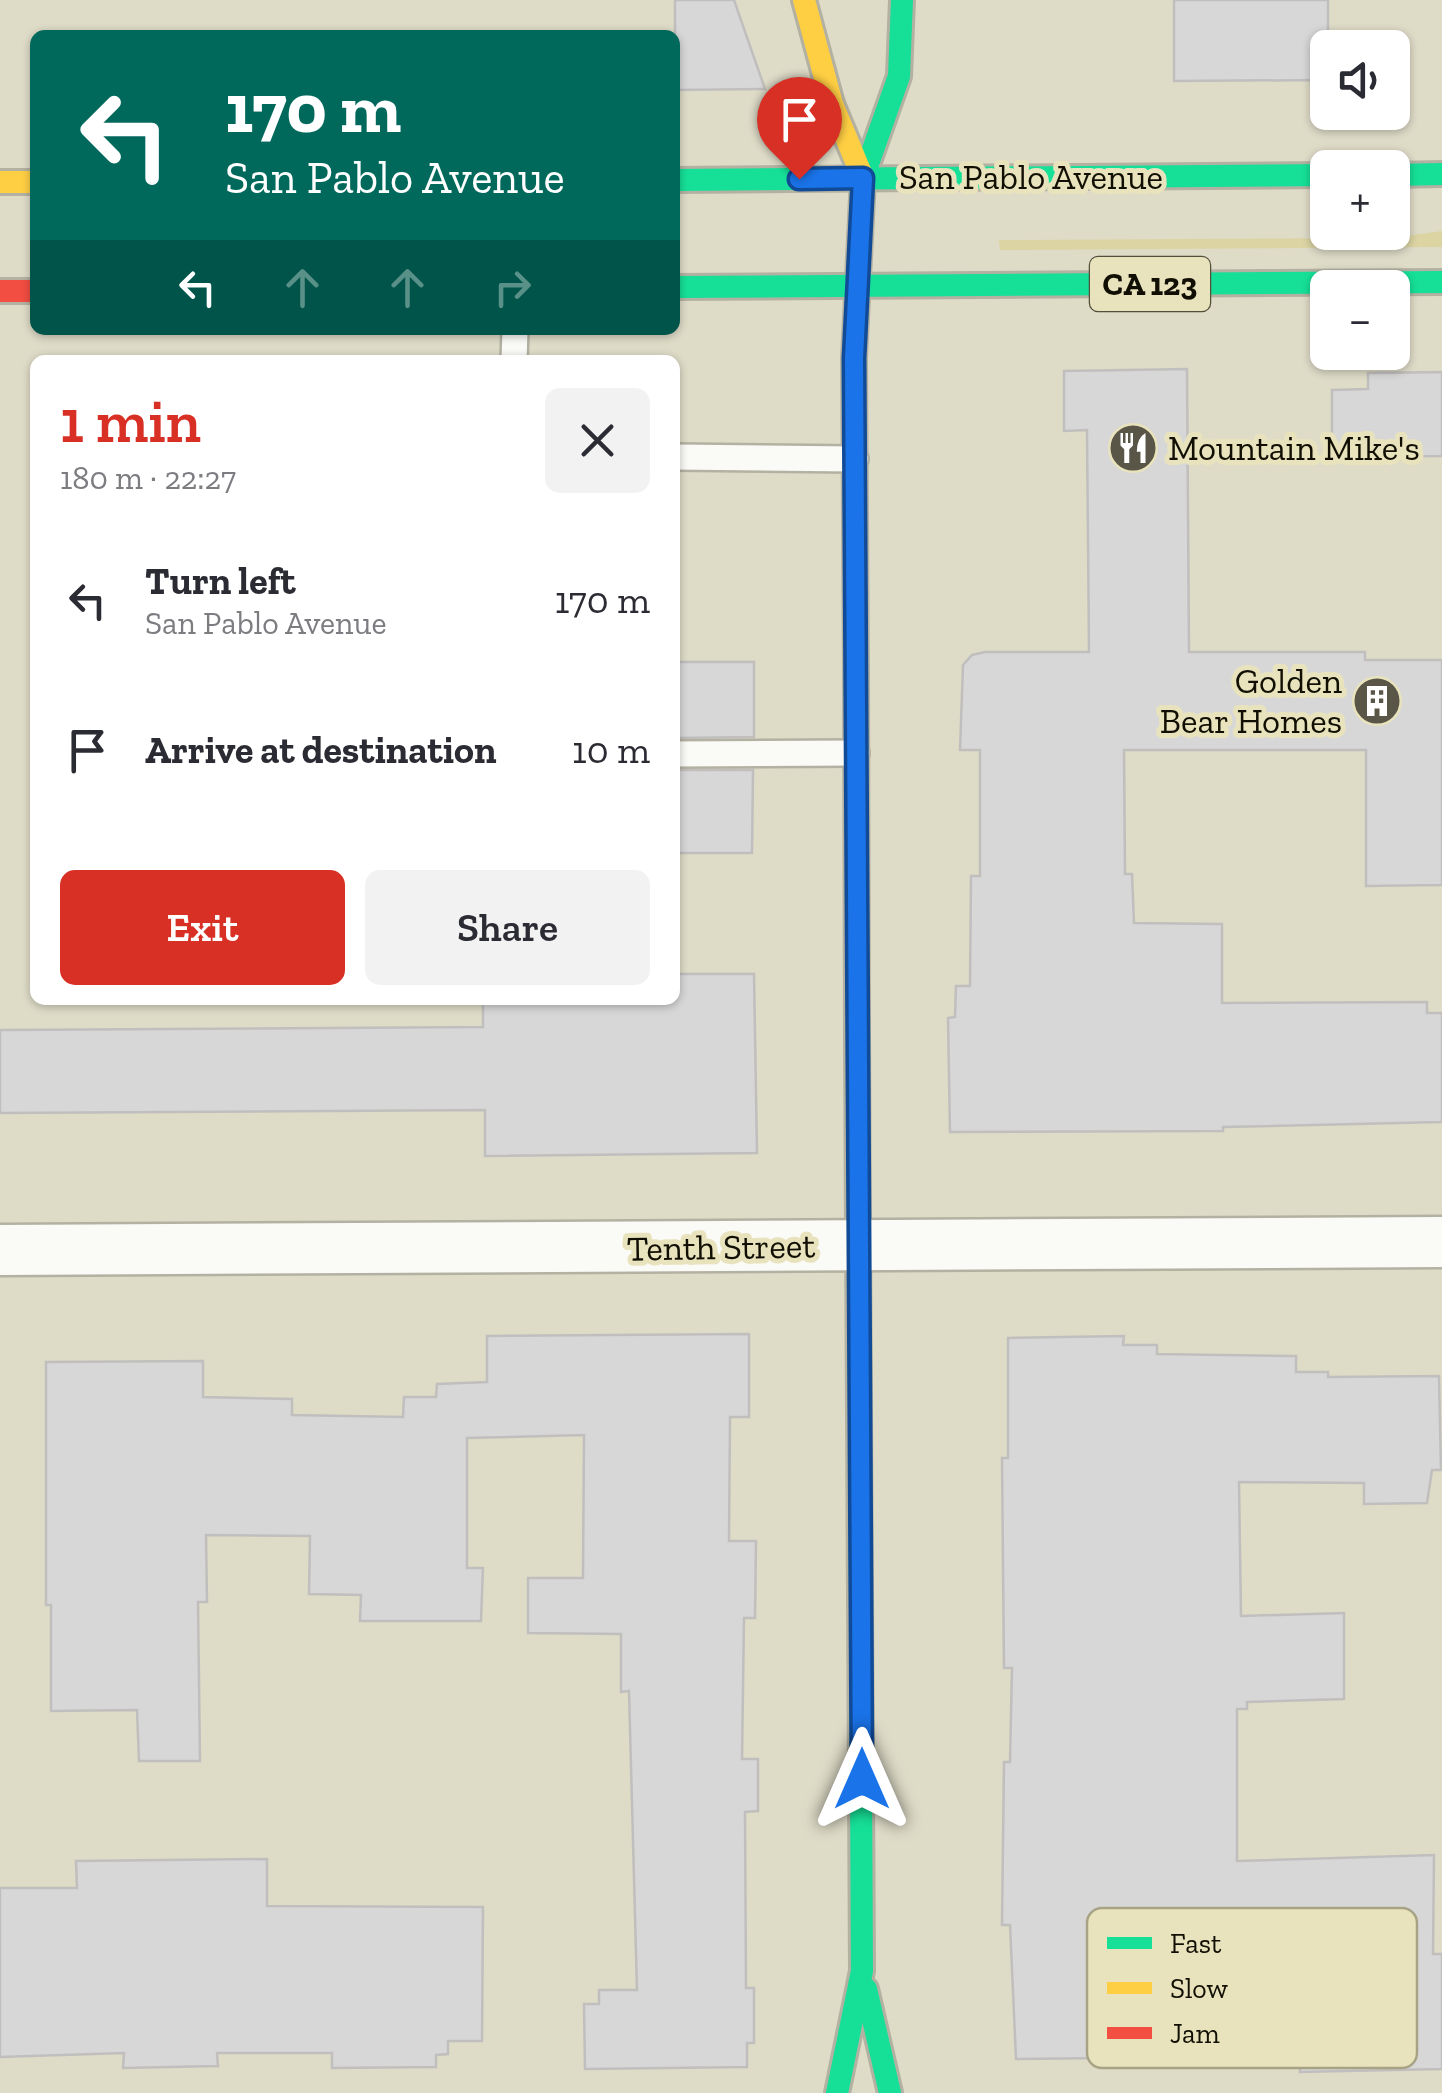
<!DOCTYPE html>
<html lang="en">
<head>
<meta charset="utf-8">
<style>
	body { margin:0; font-family:"Zilla Slab",serif; background:#f2f2f3; color:#2b2b33; height:100vh; display:flex; flex-direction:column; font-size:38px; white-space:nowrap }
	* { box-sizing:border-box; margin:0 }
	p { font-size:32px; color:#7c7c81 }
	.icon { flex:none; width:55px; height:55px; fill:none; stroke:currentColor; stroke-width:2; stroke-linecap:round; stroke-linejoin:round }
	.map { position:relative; flex:1; overflow:hidden }
	.sheet { position:absolute; left:30px; top:355px; width:650px; height:650px; display:flex; flex-direction:column; background:#fff; border-radius:15px; box-shadow:0 2px 8px #0004 }
	.sheet>* { flex:none }
	.banner { position:absolute; left:30px; top:30px; width:650px; height:305px; border-radius:15px; box-shadow:0 2px 8px #0004; background:#00695c; color:#fff; overflow:hidden }
	.fabs { position:absolute; left:1310px; top:30px; display:grid; gap:20px }
	.fabs a { display:grid; place-items:center; width:100px; height:100px; border-radius:15px; background:#fff; box-shadow:0 2px 8px #0004; font-size:50px }
	.pin { position:absolute; display:grid; place-items:center; width:85px; height:85px; color:#fff; margin:-102px -42px; border-radius:50% 50% 50% 0; rotate:-45deg; box-shadow:0 0 10px #0007 }
	.pin .icon { rotate:45deg }
	.me { position:absolute; width:110px; margin:-55px; rotate:0deg; stroke-linejoin:round; filter:drop-shadow(0 0 8px #0008) }
	.turn { display:flex; align-items:center; gap:35px; height:210px; padding:0 30px; font-size:45px }
	.turn .icon { width:130px; height:130px; stroke-width:2.5 }
	.turn b { display:block; font-size:70px; line-height:85px }
	.lanes { display:flex; align-items:center; height:95px; padding:0 30px; background:#0003; justify-content:center; gap:50px; direction:ltr }
	.lanes .off { opacity:.35 }
	.round { display:grid; place-items:center; flex:none; width:105px; height:105px; border-radius:15px; background:#f2f2f3 }
	.headline { display:flex; align-items:center; justify-content:space-between; height:170px; padding:0 30px }
	h1 { font-size:60px; font-weight:600; line-height:75px; color:#d93025 }
	.primary-button { display:flex; gap:20px; margin-top:auto; padding:20px 30px }
	.primary-button a { flex:1; height:115px; border-radius:15px; background:#d93025; color:#fff; font-size:40px; font-weight:600; line-height:115px; text-align:center }
	.primary-button a+a { background:#f2f2f3; color:#2b2b33 }
	ul { padding:0; list-style:none }
	li { display:flex; align-items:center; gap:30px; height:150px; padding:0 30px }
	li div { flex:1 }
	li b { display:block; font-size:38px }
	li em { font-style:normal }
	.map>svg:first-child { display:block }
	.green { fill:#dcd4a3 }
	.building { fill:#d7d7d8; stroke:#c0bfbd; stroke-width:2.5 }
	.lines { fill:none; stroke-linecap:round; stroke-linejoin:round }
	.lane-casing { stroke:#b3b1a1; stroke-width:30 }
	.street-casing { stroke:#b3b1a1; stroke-width:55 }
	.fast-casing { stroke:#b3b1a1; stroke-width:28 }
	.slow-casing { stroke:#b3b1a1; stroke-width:28 }
	.jam-casing { stroke:#b3b1a1; stroke-width:28 }
	.lane { stroke:#fafaf7; stroke-width:25 }
	.street { stroke:#fafaf7; stroke-width:50 }
	.fast { stroke:#16e098; stroke-width:22 }
	.slow { stroke:#ffcf43; stroke-width:22 }
	.jam { stroke:#f24e42; stroke-width:22 }
	.route-casing { stroke:#114b97; stroke-width:25 }
	.route { stroke:#1a73e8; stroke-width:18 }
	.labels { text-anchor:middle; stroke-width:10; stroke-linejoin:round; paint-order:stroke }
	.shield { fill:#e8e3bd; stroke:#524f3b; stroke-width:2.5 }
	.shield-label { font-size:32px; font-weight:bold; fill:#110f03 }
	.street-label { font-size:35px; fill:#110f03; stroke:#e8e3bd }
	.poi-label { font-size:35px; fill:#110f03; stroke:#e8e3bd; text-anchor:start }
	.key { fill:#e8e3bd; stroke:#a8a385; stroke-width:2.5 }
	.key-label { font-size:28px; fill:#110f03 }
</style>
</head>
<body>
<div class="map">
<svg width="1442" height="2093" viewBox="0 0 1442 2093">
	<rect width="100%" height="100%" fill="#dedbc7"/>
	<path class="green" d="M 1442,231 L 1442,247 L 1000,250 L 999,240 L 1392,238 Z"/>
	<g class="building">
		<path d="M 675,0 L 734,0 L 765,89 L 675,90 Z"/>
		<path d="M 1174,0 L 1328,0 L 1328,80 L 1174,81 Z"/>
		<path d="M 1187,369 L 1189,652 L 1365,652 L 1365,660 L 1442,660 L 1442,885 L 1366,886 L 1366,750 L 1124,750 L 1125,874 L 1132,874 L 1134,923 L 1222,924 L 1222,1003 L 1427,1002 L 1427,1013 L 1442,1013 L 1442,1122 L 1223,1127 L 1223,1131 L 950,1132 L 948,1018 L 955,1017 L 956,986 L 970,986 L 971,876 L 980,876 L 980,750 L 960,750 L 963,665 L 972,655 L 985,652 L 1089,652 L 1087,430 L 1064,431 L 1064,371 Z"/>
		<path d="M 1442,372 L 1442,456 L 1332,457 L 1332,390 L 1368,389 L 1368,373 Z"/>
		<path d="M 675,662 L 754,662 L 754,737 L 675,738 Z"/>
		<path d="M 675,770 L 753,770 L 752,853 L 675,853 Z"/>
		<path d="M 675,974 L 754,974 L 757,1153 L 485,1156 L 485,1110 L 0,1113 L 0,1030 L 483,1027 L 483,1000 L 675,1000 Z"/>
		<path d="M 749,1334 L 749,1417 L 730,1417 L 729,1541 L 756,1541 L 755,1618 L 744,1618 L 742,1759 L 758,1759 L 758,1811 L 745,1812 L 746,1988 L 754,1988 L 754,2043 L 747,2043 L 747,2067 L 585,2069 L 584,2004 L 599,2004 L 599,1990 L 637,1990 L 629,1691 L 621,1692 L 621,1634 L 528,1633 L 528,1578 L 583,1578 L 584,1435 L 467,1438 L 467,1568 L 483,1568 L 481,1621 L 360,1621 L 361,1595 L 309,1594 L 310,1536 L 206,1535 L 207,1602 L 198,1602 L 200,1761 L 139,1761 L 137,1710 L 51,1711 L 51,1605 L 46,1605 L 46,1362 L 203,1361 L 203,1397 L 292,1399 L 292,1415 L 403,1417 L 404,1397 L 436,1397 L 437,1384 L 487,1382 L 487,1336 Z"/>
		<path d="M 1124,1336 L 1123,1345 L 1157,1345 L 1157,1354 L 1296,1356 L 1296,1372 L 1328,1372 L 1328,1377 L 1439,1376 L 1441,1470 L 1432,1470 L 1427,1503 L 1364,1504 L 1364,1483 L 1239,1482 L 1241,1616 L 1344,1613 L 1344,1699 L 1247,1702 L 1247,1709 L 1237,1709 L 1237,1861 L 1434,1855 L 1433,1954 L 1442,1954 L 1442,2069 L 1300,2072 L 1301,2056 L 1016,2059 L 1010,1925 L 1002,1925 L 1004,1762 L 1010,1762 L 1012,1668 L 1004,1668 L 1002,1458 L 1008,1458 L 1008,1338 Z"/>
		<path d="M 267,1859 L 267,1906 L 483,1907 L 482,2041 L 448,2041 L 448,2054 L 436,2055 L 436,2067 L 332,2068 L 332,2053 L 217,2053 L 218,2066 L 123,2068 L 124,2053 L 0,2057 L 0,1888 L 77,1888 L 76,1861 Z"/>
	</g>
	<g class="lines">
		<g class="lane-casing">
			<g id="lane">
				<path d="M 514,360 L 515,330"/>
				<path d="M 675,457 L 855,459"/>
				<path d="M 675,754 L 856,753"/>
			</g>
		</g>
		<g class="street-casing">
			<path id="street" d="M 0,1250 L 1442,1242"/>
		</g>
		<g class="fast-casing">
			<g id="fast">
				<path d="M 1392,175 L 1442,174"/>
				<path d="M 675,180 L 1328,175"/>
				<path d="M 675,287 L 1442,282"/>
				<path d="M 856,680 L 854,358 L 863,178 L 899,76 L 902,0"/>
				<path d="M 866,1989 L 890,2093"/>
				<path d="M 837,2093 L 862,1971 L 857,1039"/>
			</g>
		</g>
		<g class="slow-casing">
			<g id="slow">
				<path d="M 804,0 L 832,104 L 863,178"/>
				<path d="M 0,182 L 35,182"/>
			</g>
		</g>
		<g class="jam-casing">
			<g id="jam">
				<path d="M 0,291 L 35,291"/>
				<path d="M 856,680 L 857,1039"/>
			</g>
		</g>
		<use href="#lane" class="lane"/>
		<use href="#street" class="street"/>
		<use href="#fast" class="fast"/>
		<use href="#slow" class="slow"/>
		<use href="#jam" class="jam"/>
	</g>
	<g class="lines">
		<g class="route-casing">
			<path id="route" d="M 799,179 L 863,178 L 854,358 L 862,1779"/>
		</g>
		<use href="#route" class="route"/>
	</g>
	<defs>
		<g id="restaurant-disc" transform="scale(2.5)"><circle r="9.5" fill="#595648" stroke="#e8e3bd"/><path d="M-5-6h1v4h1v-4h1v4h1v-4h1v5L-1.5 .5V6h-2V.5L-5-1ZM5-6V6H3V1.5H1.5Q1.5-4 5-6Z" fill="#fff"/></g>
		<g id="building-disc" transform="scale(2.5)"><circle r="9.5" fill="#595648" stroke="#e8e3bd"/><path d="M-4-6H4V6H1V3H-1V6H-4ZM-2.5-4.3h1.7v1.8h-1.7ZM.8-4.3h1.7v1.8H.8ZM-2.5-1h1.7V.8h-1.7ZM.8-1h1.7V.8H.8Z" fill="#fff"/></g>
	</defs>
	<g fill-rule="evenodd">
		<use href="#restaurant-disc" x="1133" y="448"/>
		<use href="#building-disc" x="1377" y="701"/>
	</g>
	<g class="labels">
		<rect class="shield" x="1090" y="257" width="120" height="54" rx="8"/>
		<g class="shield-label">
			<text x="1150" y="295">CA 123</text>
		</g>
		<g class="street-label">
			<text x="1031" y="189">San Pablo Avenue</text>
			<text transform="translate(721 1247) rotate(-1)" y="12">Tenth Street</text>
		</g>
		<g class="poi-label">
			<text x="1168" y="460">Mountain Mike's</text>
			<text x="1342" y="693" text-anchor="end">Golden<tspan x="1342" dy="40">Bear Homes</tspan></text>
		</g>
	</g>
	<rect x="1087" y="1908" width="330" height="160" rx="15" class="key"/>
	<rect x="1107" y="1937" width="45" height="12" fill="#16e098"/>
	<rect x="1107" y="1982" width="45" height="12" fill="#ffcf43"/>
	<rect x="1107" y="2027" width="45" height="12" fill="#f24e42"/>
	<g class="key-label">
		<text x="1170" y="1953">Fast</text>
		<text x="1170" y="1998">Slow</text>
		<text x="1170" y="2043">Jam</text>
	</g>
</svg>
<div class="fabs">
<a><svg class="icon" aria-label="sound" viewBox="0 0 24 24"><path d="M4 9h4l5-4v14l-5-4H4zM17 9q2 3 0 6"/></svg></a>
<a>+</a>
<a>−</a>
</div>
<div class="pin" style="left:799px;top:179px;background:#d93025"><svg class="icon" aria-label="arrive" viewBox="0 0 24 24"><path d="M6 21V4h12l-3 4 3 4H6"/></svg></div>
<svg class="me" style="left:862px;top:1779px" viewBox="-20 -20 40 40"><path d="M0-17L14 15 0 8-14 15z" fill="#1a73e8" stroke="#fff" stroke-width="4"/></svg>
<div class="banner">
<div class="turn"><svg class="icon" aria-label="left" viewBox="0 0 24 24"><path d="M17 20v-9H6M10 6l-5 5 5 5"/></svg><div><b>170 m</b>San Pablo Avenue</div></div>
<div class="lanes"><svg class="icon" aria-label="left" viewBox="0 0 24 24"><path d="M17 20v-9H6M10 6l-5 5 5 5"/></svg><svg class="icon off" aria-label="ahead" viewBox="0 0 24 24"><path d="M12 20V5M6 11l6-6 6 6"/></svg><svg class="icon off" aria-label="ahead" viewBox="0 0 24 24"><path d="M12 20V5M6 11l6-6 6 6"/></svg><svg class="icon off" aria-label="right" viewBox="0 0 24 24"><path d="M7 20v-9h11M14 6l5 5-5 5"/></svg></div>
</div>
<section class="sheet">
<div class="headline"><div><h1>1 min</h1><p>180 m · 22:27</p></div><a class="round"><svg class="icon" aria-label="close" viewBox="0 0 24 24"><path d="M6 6l12 12M18 6L6 18"/></svg></a></div>
<ul>
<li><svg class="icon" aria-label="left" viewBox="0 0 24 24"><path d="M17 20v-9H6M10 6l-5 5 5 5"/></svg><div><b>Turn left</b><p>San Pablo Avenue</p></div><em>170 m</em></li>
<li><svg class="icon" aria-label="arrive" viewBox="0 0 24 24"><path d="M6 21V4h12l-3 4 3 4H6"/></svg><div><b>Arrive at destination</b></div><em>10 m</em></li>
</ul>
<div class="primary-button"><a>Exit</a><a>Share</a></div>
</section>
</div>
</body>
</html>
